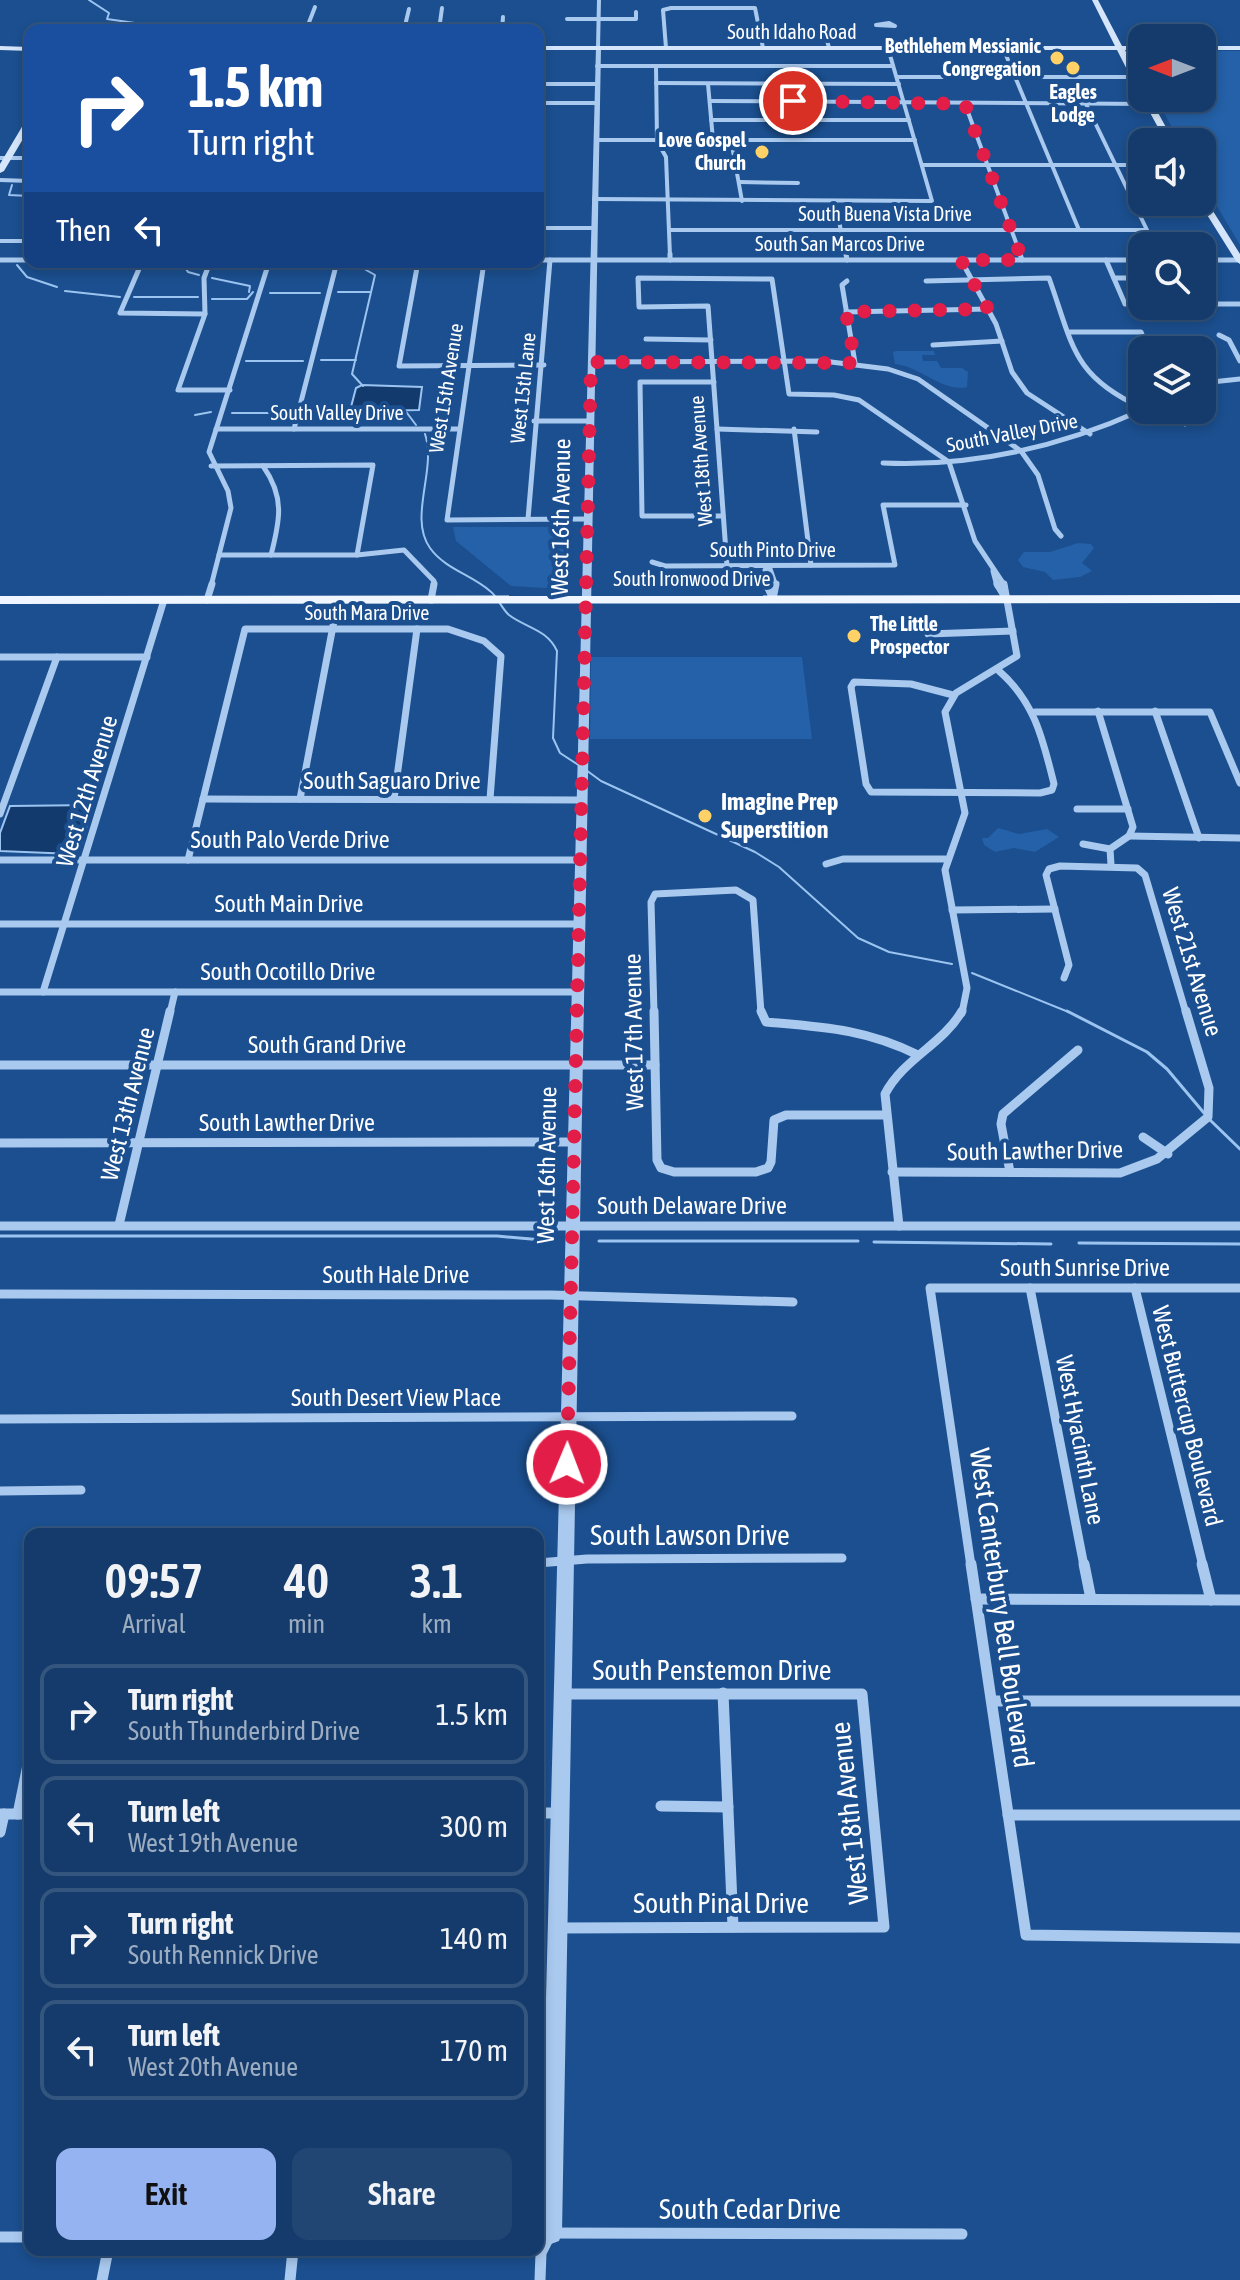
<!DOCTYPE html>
<html lang="en">
<head>
<meta charset="utf-8">
<style>
	body { margin:0; font-family:"Asap Condensed",sans-serif; background:#214673; color:#f1f3f6; height:100vh; display:flex; flex-direction:column; font-size:30px; white-space:nowrap }
	* { box-sizing:border-box; margin:0 }
	p { font-size:26px; color:#9dadc1 }
	.icon { flex:none; width:44px; height:44px; fill:none; stroke:currentColor; stroke-width:2; stroke-linecap:round; stroke-linejoin:round }
	.map { position:relative; flex:1; overflow:hidden }
	.drawer { position:absolute; left:24px; top:1528px; width:520px; height:728px; display:flex; flex-direction:column; background:#143b6b; border-radius:16px; box-shadow:0 4px 12px #0003,0 0 0 2px #33557e }
	.drawer>* { flex:none }
	.banner { position:absolute; left:24px; top:24px; width:520px; height:244px; border-radius:16px; box-shadow:0 4px 12px #0003,0 0 0 2px #33557e; background:#1a4fa0; color:#fff; overflow:hidden }
	.needle { width:52px; rotate:270deg }
	.fabs { position:absolute; left:1128px; top:24px; display:grid; gap:16px }
	.fabs a { display:grid; place-items:center; width:88px; height:88px; border-radius:16px; background:#143b6b; box-shadow:0 4px 12px #0003,0 0 0 2px #33557e; font-size:40px }
	.pin { position:absolute; display:grid; place-items:center; width:68px; height:68px; color:#fff; margin:-34px; border:4px solid #fff; border-radius:50%; box-shadow:0 2px 8px #0007 }
	.me { position:absolute; width:88px; margin:-44px; rotate:1deg; stroke-linejoin:round; filter:drop-shadow(0 0 6px #0008) }
	.turn { display:flex; align-items:center; gap:28px; height:168px; padding:0 32px; font-size:36px }
	.turn .icon { width:104px; height:104px; stroke-width:2.5 }
	.turn b { display:block; font-size:56px; line-height:68px }
	.then { display:flex; align-items:center; height:76px; padding:0 32px; background:#0003; gap:16px; font-size:30px }
	.eta { display:flex; justify-content:space-evenly; align-items:center; height:136px; text-align:center }
	.eta b { font-size:48px; font-weight:600; line-height:56px }
	.button { display:flex; gap:16px; margin-top:auto; padding:16px 32px }
	.button a { flex:1; height:92px; border-radius:16px; background:#95b2f1; color:#111; font-size:32px; font-weight:600; line-height:92px; text-align:center }
	.button a+a { background:#214673; color:#f1f3f6 }
	ul { padding:0; list-style:none }
	li { display:flex; align-items:center; gap:24px; height:100px; margin:0 16px 12px; padding:0 16px; border:4px solid #33557e; border-radius:16px }
	li div { flex:1 }
	li b { display:block; font-size:30px }
	li em { font-style:normal }
	.map>svg:first-child { display:block }
	.green { fill:#2461a8 }
	.water { fill:#123a6d; stroke:#9cc4f0; stroke-width:2 }
	.lines { fill:none; stroke-linecap:round; stroke-linejoin:round }
	.stream-far1 { stroke:#9cc4f0; stroke-width:2 }
	.stream { stroke:#9cc4f0; stroke-width:3 }
	.minor-far4 { stroke:#a9c9ee; stroke-width:4 }
	.minor-far3 { stroke:#a9c9ee; stroke-width:5 }
	.minor-far2 { stroke:#a9c9ee; stroke-width:7 }
	.minor-far1 { stroke:#a9c9ee; stroke-width:9 }
	.minor { stroke:#a9c9ee; stroke-width:11 }
	.tertiary { fill:#a9c9ee; fill-rule:evenodd }
	.secondary { fill:#d6e6fa; fill-rule:evenodd }
	.primary { fill:#f0f6ff; fill-rule:evenodd }
	.route { stroke:#e11d48; stroke-width:14; stroke-dasharray:0 25.2 }
	.poi-dot { fill:#ffd166; stroke:#1b4f8f; stroke-width:3 }
	.labels { text-anchor:middle; stroke-width:8; stroke-linejoin:round; paint-order:stroke }
	.far-street-label { font-size:20px; fill:#fff; stroke:#1b4f8f }
	.far-poi-label { font-size:20px; font-weight:bold; fill:#fff; stroke:#1b4f8f; text-anchor:end }
	.street-label { font-size:24px; fill:#fff; stroke:#1b4f8f }
	.poi-label { font-size:24px; font-weight:bold; fill:#fff; stroke:#1b4f8f; text-anchor:start }
	.near-street-label { font-size:28px; fill:#fff; stroke:#1b4f8f }
</style>
</head>
<body>
<div class="map">
<svg width="1240" height="2280" viewBox="0 0 1240 2280">
	<rect width="100%" height="100%" fill="#1b4f8f"/>
	<g class="green">
		<path d="M 1202,51 L 1240,51 L 1240,245 L 1202,181 L 1202,142 L 1180,142 L 1156,98 L 1202,98 Z"/>
		<path d="M 896,351 L 934,351 L 935,355 L 922,355 L 923,361 L 937,361 L 941,368 L 962,368 L 968,372 L 967,387 C 944,393 919,366 895,364 L 893,352 Z"/>
		<path d="M 453,527 L 559,527 L 570,534 L 568,583 L 561,589 L 511,586 L 456,541 Z"/>
		<path d="M 1078,543 L 1091,544 L 1094,548 L 1082,563 L 1092,571 L 1080,577 L 1053,580 L 1045,572 L 1023,567 L 1018,560 L 1024,552 L 1050,552 Z"/>
		<path d="M 591,657 L 802,657 L 812,739 L 590,739 Z"/>
		<path d="M 998,828 L 1019,834 L 1047,829 L 1059,837 L 1035,852 L 1014,848 L 995,852 L 984,845 L 982,838 L 988,838 Z"/>
	</g>
	<g class="water">
		<path d="M 362,385 L 422,387 L 419,410 L 360,411 L 351,407 L 356,388 Z"/>
		<path d="M 93,805 L 79,851 L 73,854 L 0,851 L 0,833 L 10,806 Z"/>
	</g>
	<g class="lines">
		<g class="stream-far1">
			<path d="M 89,0 L 109,13 L 107,19 L 135,23 L 135,30"/>
			<path d="M 12,185 L 9,195 L 30,196"/>
			<path d="M 352,262 L 375,275 L 352,374 L 363,386"/>
			<path d="M 183,264 L 188,272 L 199,275"/>
			<path d="M 17,265 L 27,277 L 57,287"/>
			<path d="M 212,278 L 250,286 L 249,292"/>
			<path d="M 65,291 L 120,297"/>
			<path d="M 338,292 L 370,292"/>
			<path d="M 270,293 L 320,293"/>
			<path d="M 134,297 L 198,297"/>
			<path d="M 212,299 L 247,299 L 253,292"/>
			<path d="M 321,360 L 356,360"/>
			<path d="M 246,361 L 303,361"/>
			<path d="M 404,409 L 416,425"/>
			<path d="M 309,411 L 357,409"/>
			<path d="M 232,413 L 292,413"/>
			<path d="M 195,415 L 211,412"/>
			<path d="M 425,434 C 437,470 408,517 430,548 C 445,569 472,575 490,591 C 498,597 501,608 509,615 C 526,628 547,629 557,651 L 553,738 L 560,753 L 580,766"/>
			<path d="M 586,770 L 601,781 L 755,852 L 779,867 L 858,938 L 889,952 L 952,964"/>
			<path d="M 972,973 L 1071,1013"/>
		</g>
		<g class="stream">
			<path d="M 1067,1011 L 1147,1052 L 1167,1069 L 1204,1113"/>
			<path d="M 1209,1119 L 1240,1149"/>
			<path d="M 0,1236 L 497,1236 L 554,1241"/>
			<path d="M 599,1241 L 858,1241"/>
			<path d="M 874,1242 L 1051,1244"/>
			<path d="M 1079,1243 L 1240,1244"/>
		</g>
		<g class="minor-far4">
			<path d="M 567,19 L 636,19 L 636,12"/>
			<path d="M 889,23 L 895,26 L 876,25 Z"/>
			<path d="M 824,28 L 829,48"/>
			<path d="M 306,30 L 315,7"/>
			<path d="M 404,30 L 409,9"/>
			<path d="M 439,30 L 442,8"/>
			<path d="M 502,30 L 503,17"/>
			<path d="M 598,48 L 599,0"/>
			<path d="M 666,48 L 663,10 L 671,8 L 755,8 L 763,48"/>
			<path d="M 1003,48 L 1079,230"/>
			<path d="M 597,66 L 893,66"/>
			<path d="M 656,66 L 657,141 L 666,157 L 670,256"/>
			<path d="M 897,77 L 1134,77"/>
			<path d="M 656,83 L 899,84"/>
			<path d="M 538,84 L 597,84"/>
			<path d="M 540,84 L 542,67"/>
			<path d="M 708,84 L 713,140"/>
			<path d="M 710,101 L 1149,104"/>
			<path d="M 538,103 L 597,103"/>
			<path d="M 965,104 L 1021,256"/>
			<path d="M 711,120 L 909,120"/>
			<path d="M 596,140 L 915,140"/>
			<path d="M 731,140 L 742,201"/>
			<path d="M 0,158 L 30,158"/>
			<path d="M 922,165 L 1142,165"/>
			<path d="M 0,180 L 30,181"/>
			<path d="M 739,182 L 798,183"/>
			<path d="M 594,199 L 932,201 L 888,48"/>
			<path d="M 835,201 L 846,256"/>
			<path d="M 538,228 L 594,228"/>
			<path d="M 670,230 L 1147,230 L 1086,104"/>
			<path d="M 0,241 L 30,241"/>
		</g>
		<g class="minor-far3">
			<path d="M 670,254 L 670,260"/>
			<path d="M 846,254 L 847,260"/>
			<path d="M 1020,254 L 1022,260"/>
			<path d="M 0,260 L 30,260"/>
			<path d="M 538,260 L 1142,260"/>
			<path d="M 961,260 L 996,324 L 1012,372 L 1027,393 L 1090,434"/>
			<path d="M 1106,260 L 1125,304 L 1142,304"/>
			<path d="M 1202,260 L 1239,260"/>
			<path d="M 142,262 L 120,313 L 205,314"/>
			<path d="M 210,262 L 204,278 L 205,314 L 178,390 L 230,390"/>
			<path d="M 418,262 L 399,366 L 544,365"/>
			<path d="M 484,262 L 447,520 L 588,519"/>
			<path d="M 1114,278 L 1142,278"/>
			<path d="M 847,281 L 842,285 L 855,363"/>
			<path d="M 926,281 L 1049,278 C 1073,345 1072,376 1142,408"/>
			<path d="M 1202,304 L 1240,304"/>
			<path d="M 846,312 L 988,309"/>
			<path d="M 1070,332 L 1141,332 L 1148,350"/>
			<path d="M 1219,335 L 1229,340 L 1240,361"/>
			<path d="M 646,339 L 711,340"/>
			<path d="M 933,345 L 1002,341"/>
			<path d="M 591,362 L 823,361 L 888,369 L 918,379 L 1021,451 L 1038,475 L 1055,529 L 1061,536"/>
			<path d="M 714,382 L 640,382 L 642,516 L 723,516"/>
			<path d="M 1202,383 L 1240,379"/>
			<path d="M 1147,410 L 1185,424"/>
			<path d="M 534,421 L 589,421"/>
			<path d="M 216,429 L 458,429"/>
			<path d="M 294,429 L 337,262"/>
			<path d="M 717,429 L 817,432"/>
			<path d="M 794,429 L 811,565"/>
			<path d="M 883,463 C 974,467 1060,447 1142,410"/>
			<path d="M 211,466 L 373,465 L 357,555"/>
			<path d="M 263,466 C 285,497 280,520 271,555"/>
			<path d="M 528,519 L 550,260"/>
			<path d="M 219,555 L 357,555 L 404,550 L 434,581 L 433,586"/>
			<path d="M 652,562 L 665,566 L 895,565 L 883,505 L 966,505"/>
			<path d="M 727,566 L 708,306 L 639,307 L 638,278 L 772,279 L 789,394 L 834,395 L 859,400 L 949,462 L 975,541 L 1005,586"/>
			<path d="M 769,566 L 776,586"/>
			<path d="M 993,571 L 997,586"/>
			<path d="M 211,586 L 231,508 L 228,491 L 209,452 L 269,262"/>
			<path d="M 767,586 L 765,570 L 769,566"/>
		</g>
		<g class="minor-far2">
			<path d="M 766,584 L 773,599"/>
			<path d="M 997,584 L 1006,599"/>
			<path d="M 773,599 L 776,584"/>
			<path d="M 207,600 L 212,584"/>
			<path d="M 431,600 L 434,584"/>
			<path d="M 928,634 L 1013,631"/>
			<path d="M 0,657 L 147,657"/>
			<path d="M 953,695 L 911,684 L 854,682 L 851,687 L 866,784 L 871,792 L 1040,793 L 1052,790 L 1054,784 C 1043,740 1035,702 999,671"/>
			<path d="M 1098,711 L 1133,827 L 1129,836 L 1110,849 L 1111,865"/>
			<path d="M 1155,711 L 1199,838"/>
			<path d="M 1035,712 L 1210,712 L 1240,783"/>
			<path d="M 203,799 L 581,800"/>
			<path d="M 300,799 L 338,600"/>
			<path d="M 394,799 L 417,629"/>
			<path d="M 1077,809 L 1128,809"/>
			<path d="M 0,814 L 57,657"/>
			<path d="M 1129,836 L 1240,838"/>
			<path d="M 1083,844 L 1110,849"/>
			<path d="M 0,860 L 579,860"/>
			<path d="M 188,860 L 245,629 L 448,629 L 484,641 L 501,656 L 490,799"/>
			<path d="M 826,864 L 843,859 L 945,859"/>
			<path d="M 952,910 L 1055,909"/>
			<path d="M 0,924 L 578,924"/>
			<path d="M 1064,978 L 1069,965 L 1046,875 L 1049,869 L 1060,866 L 1137,868 L 1145,875 L 1186,1013"/>
			<path d="M 0,992 L 577,992"/>
			<path d="M 43,992 L 164,600"/>
			<path d="M 170,1013 L 175,992"/>
			<path d="M 654,1013 L 651,902 L 655,894 L 736,890 L 753,900 L 761,1013"/>
			<path d="M 962,1013 L 967,988 L 945,870 L 965,813 L 945,712 L 956,693 L 1017,656 L 1004,584"/>
		</g>
		<g class="minor-far1">
			<path d="M 654,1011 L 657,1160 L 661,1168 L 674,1172 L 756,1172 L 768,1168 L 771,1162 L 774,1120 L 786,1115 L 885,1115"/>
			<path d="M 761,1011 L 766,1022 C 823,1027 866,1029 918,1055"/>
			<path d="M 0,1065 L 655,1065"/>
			<path d="M 1143,1137 L 1168,1154"/>
			<path d="M 0,1143 L 574,1142"/>
			<path d="M 892,1172 L 1120,1173 L 1157,1159 L 1208,1117 L 1209,1088 L 1186,1011"/>
			<path d="M 1010,1172 L 1001,1124 L 1003,1114 L 1078,1050"/>
			<path d="M 119,1225 L 170,1011"/>
			<path d="M 0,1226 L 1240,1226"/>
			<path d="M 899,1226 L 885,1094 C 903,1059 943,1044 962,1011"/>
			<path d="M 1030,1288 L 1084,1566"/>
			<path d="M 1135,1288 L 1203,1566"/>
			<path d="M 0,1294 L 551,1295 L 793,1302"/>
			<path d="M 0,1419 L 792,1416"/>
			<path d="M 0,1491 L 81,1490"/>
			<path d="M 538,1563 L 587,1559 L 842,1558"/>
			<path d="M 971,1566 L 930,1288 L 1240,1288"/>
		</g>
		<g class="minor">
			<path d="M 971,1564 L 1026,1935 L 1240,1938"/>
			<path d="M 1084,1564 L 1091,1599"/>
			<path d="M 1202,1564 L 1211,1600"/>
			<path d="M 976,1599 L 1240,1600"/>
			<path d="M 723,1693 L 733,1927"/>
			<path d="M 992,1701 L 1240,1701"/>
			<path d="M 661,1806 L 728,1807"/>
			<path d="M 538,1813 L 560,1813"/>
			<path d="M 0,1814 L 30,1814"/>
			<path d="M 18,1814 L 30,1755"/>
			<path d="M 1008,1815 L 1240,1815"/>
			<path d="M 0,1832 L 4,1814"/>
			<path d="M 558,1928 L 884,1927 L 862,1694 L 563,1694"/>
			<path d="M 538,2233 L 962,2234"/>
			<path d="M 0,2237 L 30,2237"/>
			<path d="M 102,2280 L 108,2250"/>
			<path d="M 290,2280 L 293,2250"/>
			<path d="M 540,2280 L 541,2253 L 550,2235"/>
		</g>
		<path class="tertiary" d="M 596,47 L 601,48 L 562,2233 L 559,2241 L 551,2244 L 543,2241 L 540,2233 Z"/>
		<g class="secondary">
			<path d="M 1092,0 L 1098,0 L 1122,46 L 1142,46 L 1142,50 L 1125,50 L 1142,84 L 1142,93 L 1138,91 L 1117,50 L 538,50 L 538,46 L 1115,46 Z"/>
			<path d="M 0,46 L 30,47 L 30,51 L 0,50 Z"/>
			<rect x="1202" y="46" width="38" height="4"/>
			<path d="M 1142,98 L 1150,98 L 1174,142 L 1166,142 Z"/>
			<path d="M 30,118 L 30,127 L 4,171 L 0,173 L 0,164 L 26,120 Z"/>
			<path d="M 1202,197 L 1206,200 L 1240,254 L 1240,264 L 1236,261 L 1199,202 L 1202,202 Z"/>
		</g>
		<path class="primary" d="M 1240,595 L 1240,603 L 0,604 L 0,596 Z"/>
	</g>
	<g class="lines">
		<path class="route" d="M 567,1464 L 591,362 L 855,363 L 846,312 L 988,309 L 961,260 L 1022,260 L 965,104 L 793,101"/>
	</g>
	<g class="poi-dot">
		<circle cx="1057" cy="58" r="8"/>
		<circle cx="1073" cy="68" r="8"/>
		<circle cx="762" cy="152" r="8"/>
		<circle cx="854" cy="636" r="8"/>
		<circle cx="705" cy="816" r="8"/>
	</g>
	<g class="labels">
		<g class="far-street-label">
			<text x="792" y="39">South Idaho Road</text>
			<text x="885" y="221">South Buena Vista Drive</text>
			<text x="840" y="251">South San Marcos Drive</text>
			<text transform="translate(446 388) rotate(-81)" y="7">West 15th Avenue</text>
			<text transform="translate(523 388) rotate(-84)" y="7">West 15th Lane</text>
			<text x="337" y="420">South Valley Drive</text>
			<text transform="translate(1012 433) rotate(-11)" y="7">South Valley Drive</text>
			<text transform="translate(701 461) rotate(-94)" y="7">West 18th Avenue</text>
			<text x="773" y="557">South Pinto Drive</text>
			<text x="692" y="586">South Ironwood Drive</text>
			<text x="367" y="620">South Mara Drive</text>
		</g>
		<g class="far-poi-label">
			<text x="1041" y="53">Bethlehem Messianic<tspan x="1041" dy="23">Congregation</tspan></text>
			<text x="1073" y="99" text-anchor="middle">Eagles<tspan x="1073" dy="23">Lodge</tspan></text>
			<text x="746" y="147">Love Gospel<tspan x="746" dy="23">Church</tspan></text>
			<text x="870" y="631" text-anchor="start">The Little<tspan x="870" dy="23">Prospector</tspan></text>
		</g>
		<g class="street-label">
			<text transform="translate(561 517) rotate(-89)" y="8">West 16th Avenue</text>
			<text x="392" y="789">South Saguaro Drive</text>
			<text transform="translate(87 791) rotate(-73)" y="8">West 12th Avenue</text>
			<text x="290" y="848">South Palo Verde Drive</text>
			<text x="289" y="912">South Main Drive</text>
			<text transform="translate(1192 962) rotate(73)" y="8">West 21st Avenue</text>
			<text x="288" y="980">South Ocotillo Drive</text>
			<text transform="translate(634 1032) rotate(-91)" y="8">West 17th Avenue</text>
			<text x="327" y="1053">South Grand Drive</text>
			<text transform="translate(128 1104) rotate(-76)" y="8">West 13th Avenue</text>
			<text x="287" y="1131">South Lawther Drive</text>
			<text transform="translate(1035 1151) rotate(-1)" y="8">South Lawther Drive</text>
			<text transform="translate(547 1165) rotate(-89)" y="8">West 16th Avenue</text>
			<text x="692" y="1214">South Delaware Drive</text>
			<text x="1085" y="1276">South Sunrise Drive</text>
			<text x="396" y="1283">South Hale Drive</text>
			<text x="396" y="1406">South Desert View Place</text>
			<text transform="translate(1187 1416) rotate(76)" y="8">West Buttercup Boulevard</text>
			<text transform="translate(1080 1440) rotate(79)" y="8">West Hyacinth Lane</text>
		</g>
		<g class="poi-label">
			<text x="721" y="810">Imagine Prep<tspan x="721" dy="28">Superstition</tspan></text>
		</g>
		<g class="near-street-label">
			<text x="690" y="1545">South Lawson Drive</text>
			<text transform="translate(1002 1608) rotate(82)" y="10">West Canterbury Bell Boulevard</text>
			<text x="712" y="1680">South Penstemon Drive</text>
			<text transform="translate(849 1813) rotate(-96)" y="10">West 18th Avenue</text>
			<text x="721" y="1913">South Pinal Drive</text>
			<text x="750" y="2219">South Cedar Drive</text>
		</g>
	</g>
</svg>
<div class="fabs">
<a><svg class="needle" viewBox="-14 -14 28 28"><path d="M0-13l5 13h-10z" fill="#e53935"/><path d="M0 13l5-13h-10z" fill="#9dadc1"/></svg></a>
<a><svg class="icon" aria-label="sound" viewBox="0 0 24 24"><path d="M4 9h4l5-4v14l-5-4H4zM17 9q2 3 0 6"/></svg></a>
<a><svg class="icon" aria-label="search" viewBox="0 0 24 24"><circle cx="10" cy="10" r="6"/><path d="M15 15l6 6"/></svg></a>
<a><svg class="icon" aria-label="layers" viewBox="0 0 24 24"><path d="M12 4l9 5-9 5-9-5zM3 14l9 5 9-5"/></svg></a>
</div>
<div class="pin" style="left:793px;top:101px;background:#d93025"><svg class="icon" aria-label="arrive" viewBox="0 0 24 24"><path d="M6 21V4h12l-3 4 3 4H6"/></svg></div>
<svg class="me" style="left:567px;top:1464px" viewBox="-20 -20 40 40"><circle r="17" fill="#e11d48" stroke="#fff" stroke-width="3"/><path d="M0-11L8 9 0 5-8 9z" fill="#fff"/></svg>
<div class="banner">
<div class="turn"><svg class="icon" aria-label="right" viewBox="0 0 24 24"><path d="M7 20v-9h11M14 6l5 5-5 5"/></svg><div><b>1.5 km</b>Turn right</div></div>
<div class="then">Then<svg class="icon" aria-label="left" viewBox="0 0 24 24"><path d="M17 20v-9H6M10 6l-5 5 5 5"/></svg></div>
</div>
<section class="drawer">
<div class="eta">
<div><b>09:57</b><p>Arrival</p></div>
<div><b>40</b><p>min</p></div>
<div><b>3.1</b><p>km</p></div>
</div>
<ul>
<li><svg class="icon" aria-label="right" viewBox="0 0 24 24"><path d="M7 20v-9h11M14 6l5 5-5 5"/></svg><div><b>Turn right</b><p>South Thunderbird Drive</p></div><em>1.5 km</em></li>
<li><svg class="icon" aria-label="left" viewBox="0 0 24 24"><path d="M17 20v-9H6M10 6l-5 5 5 5"/></svg><div><b>Turn left</b><p>West 19th Avenue</p></div><em>300 m</em></li>
<li><svg class="icon" aria-label="right" viewBox="0 0 24 24"><path d="M7 20v-9h11M14 6l5 5-5 5"/></svg><div><b>Turn right</b><p>South Rennick Drive</p></div><em>140 m</em></li>
<li><svg class="icon" aria-label="left" viewBox="0 0 24 24"><path d="M17 20v-9H6M10 6l-5 5 5 5"/></svg><div><b>Turn left</b><p>West 20th Avenue</p></div><em>170 m</em></li>
</ul>
<div class="button"><a>Exit</a><a>Share</a></div>
</section>
</div>
</body>
</html>
